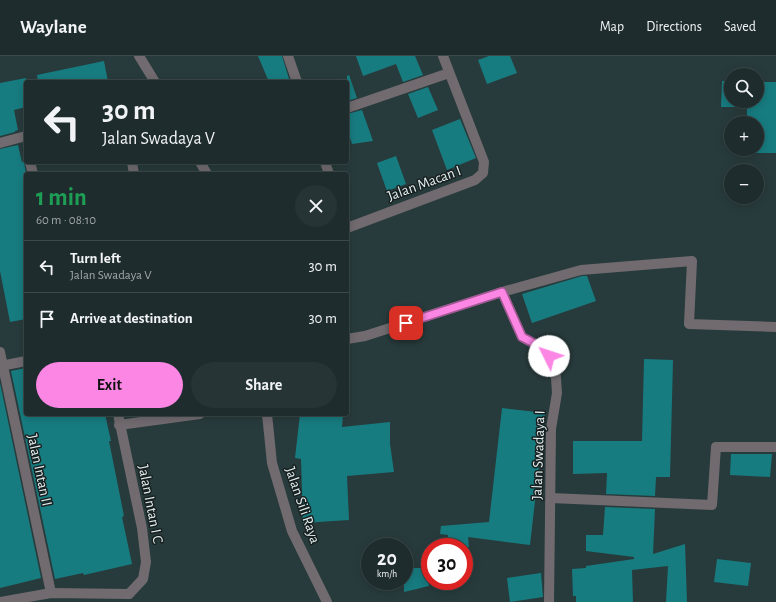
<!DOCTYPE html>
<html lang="en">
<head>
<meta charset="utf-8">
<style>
	body { margin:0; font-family:"Alegreya Sans",sans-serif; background:#263435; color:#f1f3f6; height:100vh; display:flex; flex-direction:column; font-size:15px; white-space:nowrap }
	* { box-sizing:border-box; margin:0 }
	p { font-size:13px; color:#a1a7aa }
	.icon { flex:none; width:22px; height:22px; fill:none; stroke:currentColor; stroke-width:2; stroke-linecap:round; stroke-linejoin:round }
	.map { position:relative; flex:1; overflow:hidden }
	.panel { position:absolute; left:24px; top:116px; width:325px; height:244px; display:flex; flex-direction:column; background:#1e2c2d; border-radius:4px; box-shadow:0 2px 10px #0003,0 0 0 1px #3c4849 }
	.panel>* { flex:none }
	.hud { position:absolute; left:24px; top:24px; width:325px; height:84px; border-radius:4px; box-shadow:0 2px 10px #0003,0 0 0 1px #3c4849; background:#1e2c2d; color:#f1f3f6; overflow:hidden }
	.fabs { position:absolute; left:724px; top:12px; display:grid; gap:8px }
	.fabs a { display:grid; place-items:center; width:40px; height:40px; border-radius:50%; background:#1e2c2d; box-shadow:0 2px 10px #0003,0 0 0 1px #3c4849; font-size:20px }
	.speed { position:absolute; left:361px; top:482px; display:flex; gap:8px; font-size:20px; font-weight:700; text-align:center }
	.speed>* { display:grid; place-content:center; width:52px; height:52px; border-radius:50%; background:#1e2c2d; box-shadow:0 2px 10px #0003,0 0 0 1px #3c4849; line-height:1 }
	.speed small { font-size:10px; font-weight:400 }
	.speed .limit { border:6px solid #d22; background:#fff; color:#111 }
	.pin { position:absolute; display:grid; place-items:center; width:34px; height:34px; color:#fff; margin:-17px; border-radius:8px; box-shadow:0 2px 6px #0006 }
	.me { position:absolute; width:44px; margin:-22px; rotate:311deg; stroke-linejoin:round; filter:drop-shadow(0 0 3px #0008) }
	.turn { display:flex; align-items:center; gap:14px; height:84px; padding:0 12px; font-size:18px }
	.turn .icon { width:52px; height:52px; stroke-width:2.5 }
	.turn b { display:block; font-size:28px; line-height:34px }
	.round { display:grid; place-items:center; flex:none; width:42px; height:42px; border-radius:21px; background:#263435 }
	.headline { display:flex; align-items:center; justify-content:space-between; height:68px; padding:0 12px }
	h1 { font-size:24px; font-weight:700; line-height:30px; color:#1e9e55 }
	.cta { display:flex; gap:8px; margin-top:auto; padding:8px 12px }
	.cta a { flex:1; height:46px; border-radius:24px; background:#fb86e4; color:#111; font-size:16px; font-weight:700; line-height:46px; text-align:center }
	.cta a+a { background:#263435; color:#f1f3f6 }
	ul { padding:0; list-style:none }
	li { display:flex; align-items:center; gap:12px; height:52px; padding:0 12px; border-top:1px solid #3c4849 }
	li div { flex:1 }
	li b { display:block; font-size:15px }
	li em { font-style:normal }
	header { display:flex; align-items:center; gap:24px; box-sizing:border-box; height:56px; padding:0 20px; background:#1e2c2d; border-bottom:1px solid #3c4849 }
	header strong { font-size:19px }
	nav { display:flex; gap:22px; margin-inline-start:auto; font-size:14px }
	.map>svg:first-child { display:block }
	.building { fill:#177c80 }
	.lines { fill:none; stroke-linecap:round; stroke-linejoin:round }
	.street { stroke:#716b6f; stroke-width:10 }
	.route-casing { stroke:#a35794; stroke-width:10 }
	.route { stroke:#fb86e4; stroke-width:7 }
	.labels { text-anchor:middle; stroke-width:3; stroke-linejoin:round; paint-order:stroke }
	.street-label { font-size:15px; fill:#e3efef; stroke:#182021 }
</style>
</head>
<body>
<header>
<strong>Waylane</strong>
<nav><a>Map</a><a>Directions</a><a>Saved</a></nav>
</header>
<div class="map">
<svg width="776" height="546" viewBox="0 0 776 546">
	<rect width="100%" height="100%" fill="#283b3c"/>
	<g class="building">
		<path d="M 258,0 L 282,0 L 290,26 L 269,26 Z"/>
		<path d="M 356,0 L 415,0 L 423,19 L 403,26 L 396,8 L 363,20 Z"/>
		<path d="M 489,0 L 510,0 L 517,17 L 487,28 L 478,4 Z"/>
		<path d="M 104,5 L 108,26 L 38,26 L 37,19 Z"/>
		<path d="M 349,19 L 357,42 L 347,45 L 347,20 Z"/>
		<path d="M 26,22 L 26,51 L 14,54 L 18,74 L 15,75 L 15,76 L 0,80 L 0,27 Z"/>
		<path d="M 722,25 L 731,25 L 731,45 L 757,45 L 757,26 L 776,26 L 776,97 L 747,97 L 747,93 L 757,93 L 757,67 L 747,67 L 747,51 L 721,51 Z"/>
		<path d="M 428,31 L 438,54 L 418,62 L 408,38 Z"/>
		<path d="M 362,54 L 373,85 L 352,88 L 347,72 L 347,58 Z"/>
		<path d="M 460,63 L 476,102 L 447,114 L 432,74 Z"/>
		<path d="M 18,89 L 22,106 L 24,106 L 26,117 L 26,263 L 10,266 L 0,215 L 0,93 Z"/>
		<path d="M 396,100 L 406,128 L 387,135 L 377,107 Z"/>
		<path d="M 582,220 L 587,220 L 596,245 L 532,267 L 522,238 Z"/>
		<path d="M 644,303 L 673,304 L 670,421 L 656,421 L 655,440 L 606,438 L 607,417 L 573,418 L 573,385 L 642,385 Z"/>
		<path d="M 26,312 L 26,358 L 105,358 L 111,385 L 109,385 L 124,460 L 122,461 L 132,508 L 84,519 L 83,517 L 55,523 L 11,315 Z"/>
		<path d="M 0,327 L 41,522 L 0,532 Z"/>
		<path d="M 502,352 L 545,357 L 530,489 L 468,481 L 469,491 L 448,491 L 448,479 L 440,478 L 441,470 L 489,466 Z"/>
		<path d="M 300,358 L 343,358 L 342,371 L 390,366 L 390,388 L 394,416 L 347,420 L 349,464 L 303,467 L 301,403 L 295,402 Z"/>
		<path d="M 731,398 L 772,398 L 770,421 L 730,419 Z"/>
		<path d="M 605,451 L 655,453 L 653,498 L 685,488 L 687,546 L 666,546 L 668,510 L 632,514 L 633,546 L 576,546 L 576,540 L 573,540 L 572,513 L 586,512 L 586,510 L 634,503 L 634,501 L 586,495 L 586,479 L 603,479 Z"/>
		<path d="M 717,503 L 751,507 L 748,530 L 714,526 Z"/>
		<path d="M 404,512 L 424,512 L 429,530 L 404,536 Z"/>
		<path d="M 541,517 L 543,541 L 510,546 L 507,522 Z"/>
	</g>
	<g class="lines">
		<g class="street">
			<path d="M 139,0 L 155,26"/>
			<path d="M 288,0 L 297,26"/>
			<path d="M 347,52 L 449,17"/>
			<path d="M 0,87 L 26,80"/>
			<path d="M 30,106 L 33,118"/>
			<path d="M 132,106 L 134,118"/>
			<path d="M 200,106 L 207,118"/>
			<path d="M 325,106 L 329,118"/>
			<path d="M 347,172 L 475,124 L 483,117 L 484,106 L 443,0"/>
			<path d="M 502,236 L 522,281 L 543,293 L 555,308 L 557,337 L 551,373 L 549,546"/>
			<path d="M 347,283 L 365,280 L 502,236 L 581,214 L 692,205 L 689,268 L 776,271"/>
			<path d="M 0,296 L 51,537"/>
			<path d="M 0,310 L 26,305"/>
			<path d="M 118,358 L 142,472 L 146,506 L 143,523 L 129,538"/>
			<path d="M 267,358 L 272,407 L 292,475 L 327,546"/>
			<path d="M 119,369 L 200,358"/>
			<path d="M 551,442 L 712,449 L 716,391 L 776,391"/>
			<path d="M 0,546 L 51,537 L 129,538"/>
		</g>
	</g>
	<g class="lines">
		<g class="route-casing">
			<path id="route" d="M 406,267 L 502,236 L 522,281 L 543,292 L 549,300"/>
		</g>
		<use href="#route" class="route"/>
	</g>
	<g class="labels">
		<g class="street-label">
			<text transform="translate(424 127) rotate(-20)" y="5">Jalan Macan I</text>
			<text transform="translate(538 399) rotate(-88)" y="5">Jalan Swadaya I</text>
			<text transform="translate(40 414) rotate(78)" y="5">Jalan Intan II</text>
			<text transform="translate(151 448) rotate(79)" y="5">Jalan Intan I C</text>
			<text transform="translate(303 449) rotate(71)" y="5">Jalan Sili Raya</text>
		</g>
	</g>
</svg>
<div class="fabs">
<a><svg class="icon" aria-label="search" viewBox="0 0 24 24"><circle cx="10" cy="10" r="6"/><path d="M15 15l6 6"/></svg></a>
<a>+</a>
<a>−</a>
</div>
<div class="speed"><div>20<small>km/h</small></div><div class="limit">30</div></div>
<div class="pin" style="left:406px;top:267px;background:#d93025"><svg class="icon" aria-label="arrive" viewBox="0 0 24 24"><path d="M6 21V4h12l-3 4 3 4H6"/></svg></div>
<svg class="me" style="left:549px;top:300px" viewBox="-20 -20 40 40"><circle r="19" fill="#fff"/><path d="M0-13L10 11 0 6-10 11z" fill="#fb86e4"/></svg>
<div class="hud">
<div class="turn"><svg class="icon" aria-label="left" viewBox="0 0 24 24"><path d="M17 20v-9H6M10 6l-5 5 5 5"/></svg><div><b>30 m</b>Jalan Swadaya V</div></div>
</div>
<section class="panel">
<div class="headline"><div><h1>1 min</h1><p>60 m · 08:10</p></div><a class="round"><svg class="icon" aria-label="close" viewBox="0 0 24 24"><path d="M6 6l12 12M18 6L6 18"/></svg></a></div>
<ul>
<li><svg class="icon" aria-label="left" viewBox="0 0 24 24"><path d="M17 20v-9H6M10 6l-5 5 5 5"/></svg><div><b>Turn left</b><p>Jalan Swadaya V</p></div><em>30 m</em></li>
<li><svg class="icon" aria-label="arrive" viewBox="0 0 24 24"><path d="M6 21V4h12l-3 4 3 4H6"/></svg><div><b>Arrive at destination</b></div><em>30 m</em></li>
</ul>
<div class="cta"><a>Exit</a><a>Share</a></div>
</section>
</div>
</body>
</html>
